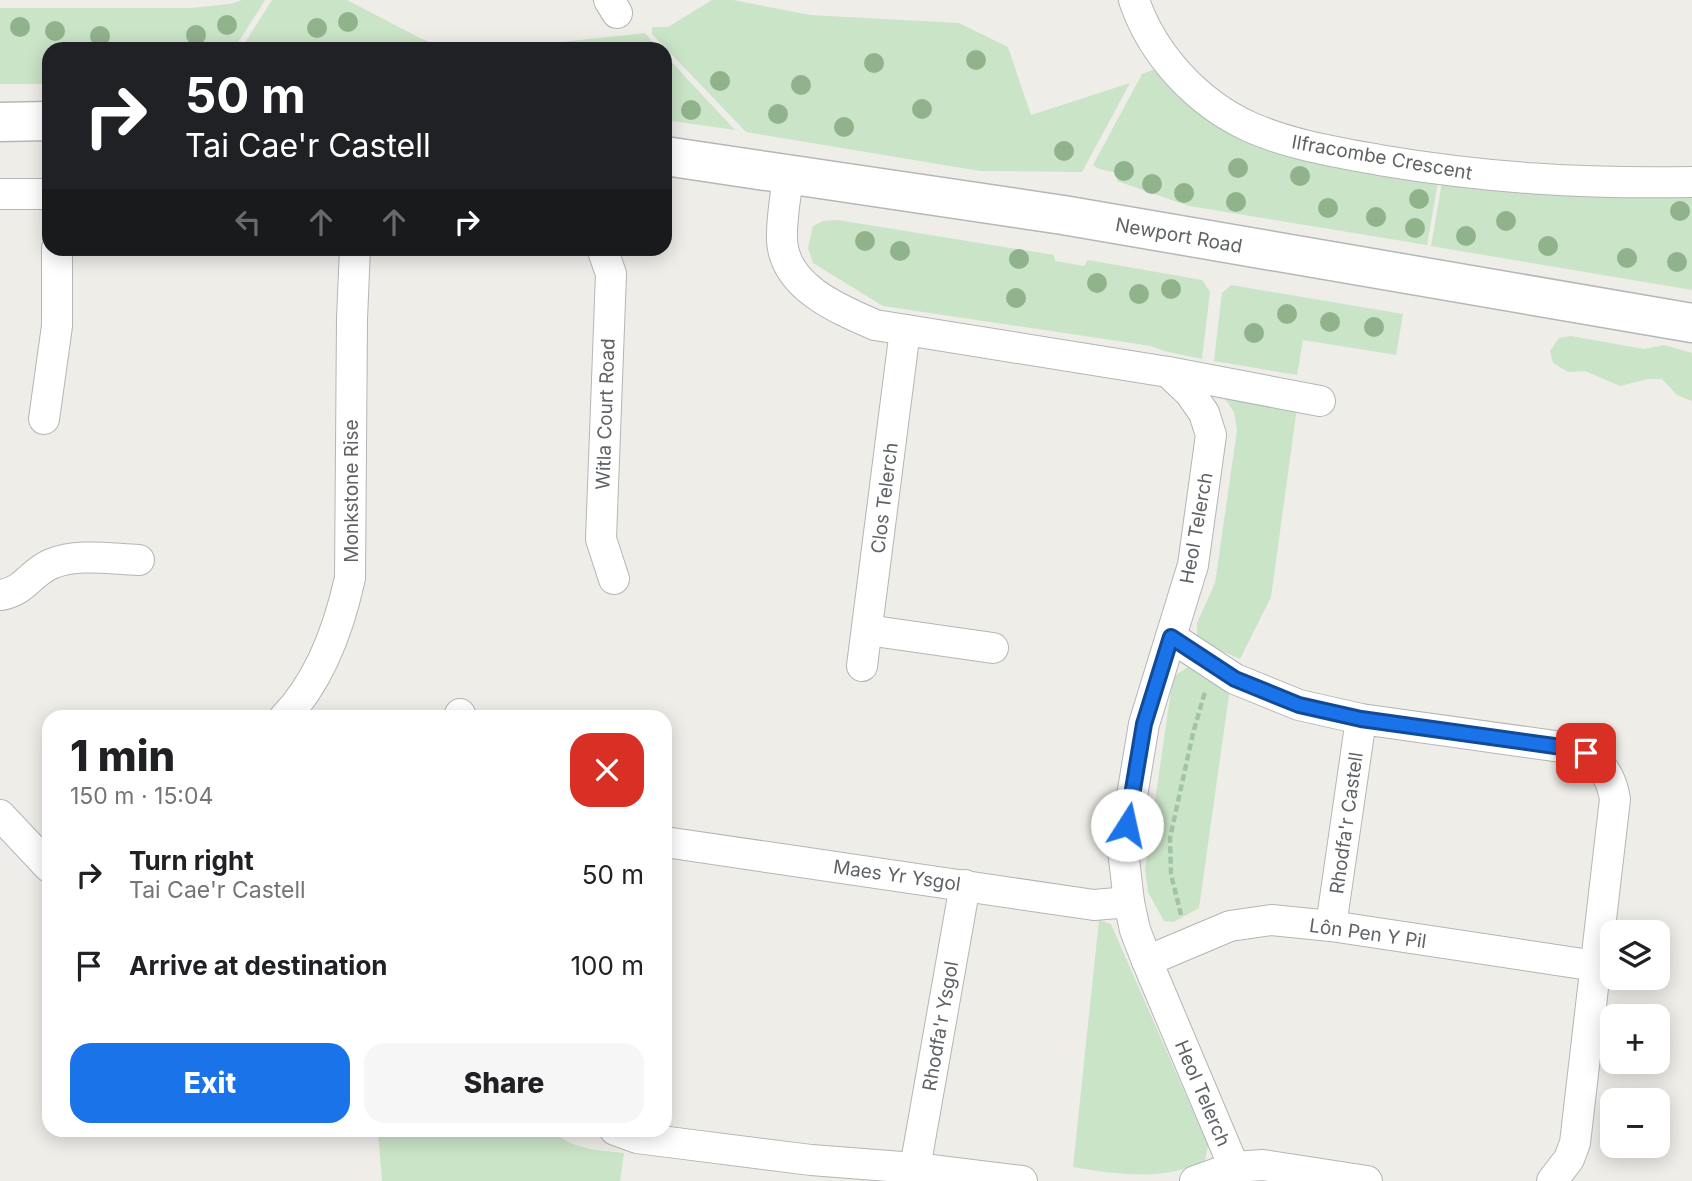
<!DOCTYPE html>
<html lang="en">
<head>
<meta charset="utf-8">
<style>
	body { margin:0; font-family:Inter,sans-serif; background:#f6f6f6; color:#202124; height:100vh; display:flex; flex-direction:column; font-size:26px; white-space:nowrap }
	* { box-sizing:border-box; margin:0 }
	p { font-size:23px; color:#757577 }
	.icon { flex:none; width:38px; height:38px; fill:none; stroke:currentColor; stroke-width:2; stroke-linecap:round; stroke-linejoin:round }
	.map { position:relative; flex:1; overflow:hidden }
	.details { position:absolute; left:42px; top:710px; width:630px; height:427px; display:flex; flex-direction:column; background:#fff; border-radius:21px; box-shadow:0 4px 18px #0003 }
	.details>* { flex:none }
	.guide { position:absolute; left:42px; top:42px; width:630px; height:214px; border-radius:21px; box-shadow:0 4px 18px #0003; background:#202124; color:#fff; overflow:hidden }
	.buttons { position:absolute; left:1600px; top:920px; display:grid; gap:14px }
	.buttons a { display:grid; place-items:center; width:70px; height:70px; border-radius:14px; background:#fff; box-shadow:0 4px 18px #0003; font-size:35px }
	.pin { position:absolute; display:grid; place-items:center; width:60px; height:60px; color:#fff; margin:-30px; border-radius:14px; box-shadow:0 4px 10px #0006 }
	.me { position:absolute; width:77px; margin:-38px; rotate:10deg; stroke-linejoin:round; filter:drop-shadow(0 0 5px #0008) }
	.turn { display:flex; align-items:center; gap:24px; height:147px; padding:0 28px; font-size:32px }
	.turn .icon { width:91px; height:91px; stroke-width:2.5 }
	.turn b { display:block; font-size:49px; line-height:60px }
	.lanes { display:flex; align-items:center; height:66px; padding:0 28px; background:#0003; justify-content:center; gap:35px; direction:ltr }
	.lanes .off { opacity:.35 }
	.round { display:grid; place-items:center; flex:none; width:74px; height:74px; border-radius:21px; background:#f6f6f6 }
	.headline { display:flex; align-items:center; justify-content:space-between; height:119px; padding:0 28px }
	h1 { font-size:42px; font-weight:800; line-height:52px }
	.primary-button { display:flex; gap:14px; margin-top:auto; padding:14px 28px }
	.primary-button a { flex:1; height:80px; border-radius:21px; background:#1a73e8; color:#fff; font-size:28px; font-weight:800; line-height:80px; text-align:center }
	.primary-button a+a { background:#f6f6f6; color:#202124 }
	ul { padding:0; list-style:none }
	li { display:flex; align-items:center; gap:21px; height:91px; padding:0 28px }
	li div { flex:1 }
	li b { display:block; font-size:26px }
	li em { font-style:normal }
	.map>svg:first-child { display:block }
	.green { fill:#cae4c7 }
	.lines { fill:none; stroke-linecap:round; stroke-linejoin:round }
	.minor-casing { stroke:#b3b5b8; stroke-width:32 }
	.secondary-casing { stroke:#b4b7ba; stroke-width:41 }
	.path { stroke:#a1c4a8; stroke-width:4.5; stroke-dasharray:7 3.5; stroke-linecap:butt }
	.minor { stroke:#fff; stroke-width:30 }
	.secondary { stroke:#fff; stroke-width:38 }
	.tree { fill:#91b38c }
	.route-casing { stroke:#114b97; stroke-width:18 }
	.route { stroke:#1a73e8; stroke-width:12 }
	.labels { text-anchor:middle; stroke-width:5; stroke-linejoin:round; paint-order:stroke }
	.street-label { font-size:19px; fill:#5f6366; stroke:#fff }
</style>
</head>
<body>
<div class="map">
<svg width="1692" height="1181" viewBox="0 0 1692 1181">
	<rect width="100%" height="100%" fill="#efede8"/>
	<g class="green">
		<path d="M 242,0 L 265,0 L 234,49 L 49,49 L 49,84 L 0,84 L 0,8 L 191,8 L 230,4 Z"/>
		<path d="M 272,0 L 347,0 L 420,38 L 446,49 L 241,49 Z"/>
		<path d="M 712,0 L 733,0 L 810,15 L 959,23 L 1008,47 L 1031,115 L 1130,83 L 1082,172 L 980,171 L 746,132 L 652,34 L 652,27 L 668,27 Z"/>
		<path d="M 645,33 L 659,49 L 496,49 Z"/>
		<path d="M 665,55 L 735,130 L 665,120 Z"/>
		<path d="M 1158,68 L 1172,83 L 1438,182 L 1427,245 L 1189,206 L 1117,181 L 1118,173 L 1099,169 L 1093,165 L 1142,74 Z"/>
		<path d="M 1442,182 L 1692,193 L 1692,290 L 1431,246 Z"/>
		<path d="M 838,220 L 1054,255 L 1055,261 L 1084,266 L 1088,260 L 1202,280 L 1210,292 L 1202,359 L 1164,351 L 1151,346 L 883,306 L 813,263 L 808,248 L 813,226 L 823,221 Z"/>
		<path d="M 1231,285 L 1403,314 L 1396,355 L 1303,340 L 1297,375 L 1214,361 L 1222,293 Z"/>
		<path d="M 1571,336 L 1644,349 L 1664,345 L 1692,353 L 1692,401 L 1677,395 L 1662,379 L 1648,379 L 1620,386 L 1585,371 L 1568,372 L 1553,363 L 1550,351 L 1559,338 Z"/>
		<path d="M 1223,396 L 1297,408 L 1271,597 L 1240,659 L 1197,640 L 1197,623 L 1215,583 L 1237,430 L 1234,412 Z"/>
		<path d="M 1188,667 L 1230,688 L 1199,908 L 1174,922 L 1164,921 L 1148,892 L 1145,870 L 1173,677 Z"/>
		<path d="M 1099,920 L 1111,924 L 1114,931 L 1208,1146 L 1205,1160 C 1169,1181 1117,1175 1073,1167 Z"/>
		<path d="M 378,1131 L 553,1131 C 572,1150 599,1150 624,1153 L 620,1181 L 382,1181 Z"/>
	</g>
	<g class="lines">
		<g class="minor-casing">
			<g id="minor">
				<path d="M 609,0 L 617,13"/>
				<path d="M 1134,0 C 1152,54 1197,103 1250,127 C 1291,145 1335,152 1379,160 C 1486,178 1583,184 1692,182"/>
				<path d="M 788,175 C 786,196 781,219 782,241 C 785,287 838,309 875,325 L 1168,372 L 1190,393 L 1204,413 L 1211,435 L 1193,565 L 1144,724 L 1123,850 L 1129,902 L 1135,930 L 1147,961 L 1234,1167"/>
				<path d="M 0,194 L 49,194"/>
				<path d="M 602,248 L 611,274 L 601,539 L 614,579"/>
				<path d="M 1168,372 L 1320,401"/>
				<path d="M 44,419 L 57,326 L 57,248"/>
				<path d="M 0,595 C 24,592 30,573 51,564 C 78,553 110,559 139,560"/>
				<path d="M 867,630 L 993,648"/>
				<path d="M 1171,637 L 1235,679 L 1299,705 L 1361,719 L 1576,749 C 1599,759 1611,774 1615,799 L 1575,1143 L 1569,1159 L 1552,1181"/>
				<path d="M 862,666 L 905,330"/>
				<path d="M 460,714 L 460,718"/>
				<path d="M 284,718 C 320,681 339,628 350,578 L 352,319 L 355,248"/>
				<path d="M 0,815 L 49,867"/>
				<path d="M 665,842 L 1094,905 L 1129,902"/>
				<path d="M 1331,926 L 1361,719"/>
				<path d="M 1147,961 L 1230,926 L 1271,920 L 1331,926 L 1596,966"/>
				<path d="M 615,1130 L 637,1138 L 811,1160 L 915,1168 L 1022,1181"/>
				<path d="M 915,1168 L 965,885"/>
				<path d="M 1195,1181 L 1234,1167 L 1263,1165 L 1367,1181"/>
			</g>
		</g>
		<g class="secondary-casing">
			<g id="secondary">
				<path d="M 0,122 L 49,121"/>
				<path d="M 665,156 L 1063,215 L 1692,323"/>
			</g>
		</g>
		<path class="path" d="M 1181,915 L 1171,874 L 1170,838 L 1193,733 L 1205,692"/>
		<use href="#minor" class="minor"/>
		<use href="#secondary" class="secondary"/>
	</g>
	<g class="tree">
		<circle cx="348" cy="22" r="10"/>
		<circle cx="227" cy="25" r="10"/>
		<circle cx="20" cy="27" r="10"/>
		<circle cx="317" cy="28" r="10"/>
		<circle cx="55" cy="31" r="10"/>
		<circle cx="196" cy="35" r="10"/>
		<circle cx="100" cy="36" r="10"/>
		<circle cx="976" cy="60" r="10"/>
		<circle cx="874" cy="63" r="10"/>
		<circle cx="720" cy="81" r="10"/>
		<circle cx="801" cy="85" r="10"/>
		<circle cx="922" cy="109" r="10"/>
		<circle cx="691" cy="110" r="10"/>
		<circle cx="778" cy="114" r="10"/>
		<circle cx="844" cy="127" r="10"/>
		<circle cx="1064" cy="151" r="10"/>
		<circle cx="1238" cy="168" r="10"/>
		<circle cx="1124" cy="171" r="10"/>
		<circle cx="1300" cy="176" r="10"/>
		<circle cx="1152" cy="184" r="10"/>
		<circle cx="1184" cy="193" r="10"/>
		<circle cx="1419" cy="199" r="10"/>
		<circle cx="1236" cy="202" r="10"/>
		<circle cx="1328" cy="208" r="10"/>
		<circle cx="1680" cy="211" r="10"/>
		<circle cx="1376" cy="217" r="10"/>
		<circle cx="1506" cy="221" r="10"/>
		<circle cx="1415" cy="228" r="10"/>
		<circle cx="1466" cy="236" r="10"/>
		<circle cx="865" cy="241" r="10"/>
		<circle cx="1548" cy="246" r="10"/>
		<circle cx="900" cy="251" r="10"/>
		<circle cx="1627" cy="258" r="10"/>
		<circle cx="1019" cy="259" r="10"/>
		<circle cx="1677" cy="262" r="10"/>
		<circle cx="1097" cy="283" r="10"/>
		<circle cx="1171" cy="289" r="10"/>
		<circle cx="1139" cy="294" r="10"/>
		<circle cx="1016" cy="298" r="10"/>
		<circle cx="1287" cy="314" r="10"/>
		<circle cx="1330" cy="322" r="10"/>
		<circle cx="1374" cy="327" r="10"/>
		<circle cx="1254" cy="333" r="10"/>
	</g>
	<g class="lines">
		<g class="route-casing">
			<path id="route" d="M 1127,825 L 1144,724 L 1171,637 L 1235,679 L 1299,705 L 1361,719 L 1576,749 L 1586,753"/>
		</g>
		<use href="#route" class="route"/>
	</g>
	<g class="labels">
		<g class="street-label">
			<text transform="translate(1382 157) rotate(10)" y="7">Ilfracombe Crescent</text>
			<text transform="translate(1179 235) rotate(10)" y="7">Newport Road</text>
			<text transform="translate(605 414) rotate(-88)" y="7">Witla Court Road</text>
			<text transform="translate(351 491) rotate(-90)" y="7">Monkstone Rise</text>
			<text transform="translate(884 498) rotate(-83)" y="7">Clos Telerch</text>
			<text transform="translate(1196 528) rotate(-80)" y="7">Heol Telerch</text>
			<text transform="translate(1346 823) rotate(-82)" y="7">Rhodfa'r Castell</text>
			<text transform="translate(897 875) rotate(8)" y="7">Maes Yr Ysgol</text>
			<text transform="translate(1368 933) rotate(8)" y="7">Lôn Pen Y Pil</text>
			<text transform="translate(940 1026) rotate(-80)" y="7">Rhodfa'r Ysgol</text>
			<text transform="translate(1203 1093) rotate(67)" y="7">Heol Telerch</text>
		</g>
	</g>
</svg>
<div class="buttons">
<a><svg class="icon" aria-label="layers" viewBox="0 0 24 24"><path d="M12 4l9 5-9 5-9-5zM3 14l9 5 9-5"/></svg></a>
<a>+</a>
<a>−</a>
</div>
<div class="pin" style="left:1586px;top:753px;background:#d93025"><svg class="icon" aria-label="arrive" viewBox="0 0 24 24"><path d="M6 21V4h12l-3 4 3 4H6"/></svg></div>
<svg class="me" style="left:1127px;top:825px" viewBox="-20 -20 40 40"><circle r="19" fill="#fff"/><path d="M0-13L10 11 0 6-10 11z" fill="#1a73e8"/></svg>
<div class="guide">
<div class="turn"><svg class="icon" aria-label="right" viewBox="0 0 24 24"><path d="M7 20v-9h11M14 6l5 5-5 5"/></svg><div><b>50 m</b>Tai Cae'r Castell</div></div>
<div class="lanes"><svg class="icon off" aria-label="left" viewBox="0 0 24 24"><path d="M17 20v-9H6M10 6l-5 5 5 5"/></svg><svg class="icon off" aria-label="ahead" viewBox="0 0 24 24"><path d="M12 20V5M6 11l6-6 6 6"/></svg><svg class="icon off" aria-label="ahead" viewBox="0 0 24 24"><path d="M12 20V5M6 11l6-6 6 6"/></svg><svg class="icon" aria-label="right" viewBox="0 0 24 24"><path d="M7 20v-9h11M14 6l5 5-5 5"/></svg></div>
</div>
<section class="details">
<div class="headline"><div><h1>1 min</h1><p>150 m · 15:04</p></div><a class="round" style="background:#d93025;color:#fff"><svg class="icon" aria-label="close" viewBox="0 0 24 24"><path d="M6 6l12 12M18 6L6 18"/></svg></a></div>
<ul>
<li><svg class="icon" aria-label="right" viewBox="0 0 24 24"><path d="M7 20v-9h11M14 6l5 5-5 5"/></svg><div><b>Turn right</b><p>Tai Cae'r Castell</p></div><em>50 m</em></li>
<li><svg class="icon" aria-label="arrive" viewBox="0 0 24 24"><path d="M6 21V4h12l-3 4 3 4H6"/></svg><div><b>Arrive at destination</b></div><em>100 m</em></li>
</ul>
<div class="primary-button"><a>Exit</a><a>Share</a></div>
</section>
</div>
</body>
</html>
